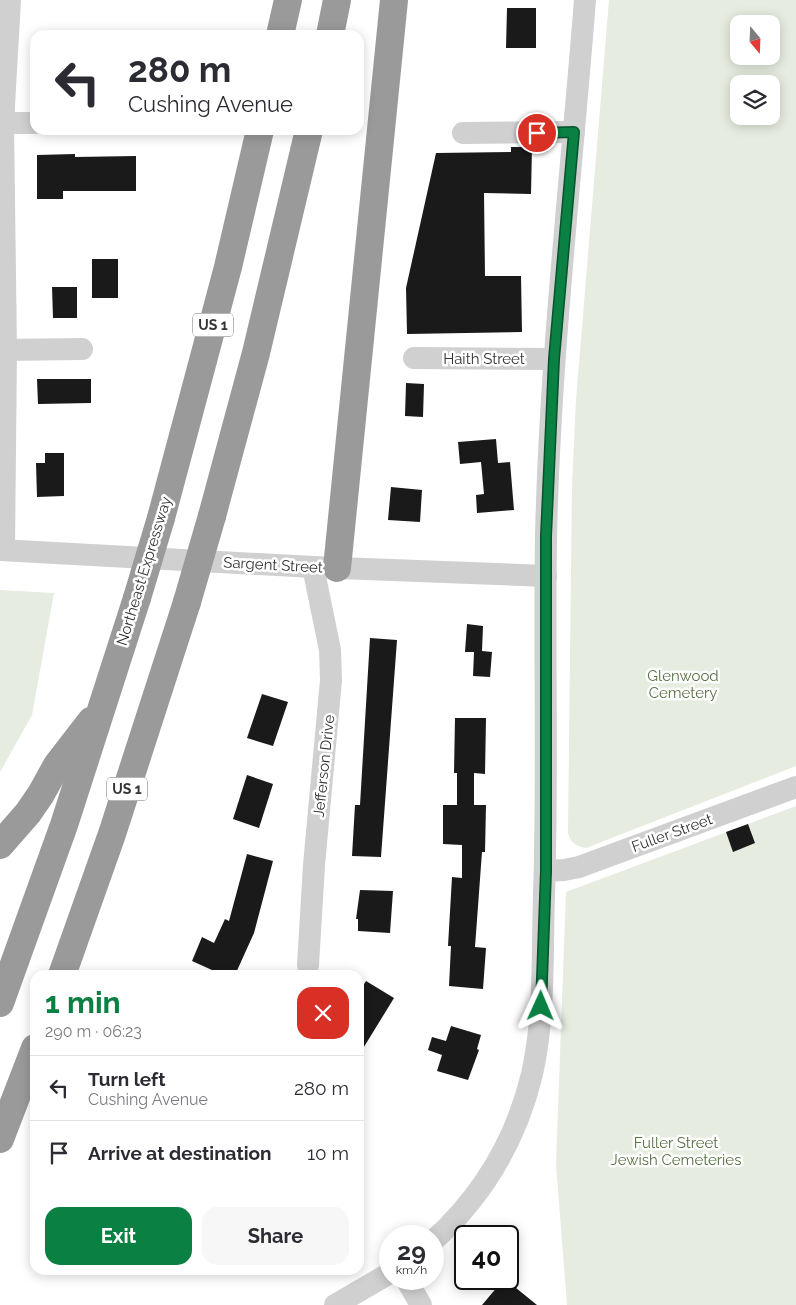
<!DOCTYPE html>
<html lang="en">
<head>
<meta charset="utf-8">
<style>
	body { margin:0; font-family:Raleway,sans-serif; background:#f7f7f7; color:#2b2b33; height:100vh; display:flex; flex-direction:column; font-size:19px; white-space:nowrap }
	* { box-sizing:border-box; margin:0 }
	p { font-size:16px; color:#7c7c81 }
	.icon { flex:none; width:28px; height:28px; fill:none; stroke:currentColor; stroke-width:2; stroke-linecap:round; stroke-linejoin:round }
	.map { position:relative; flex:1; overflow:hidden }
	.side { position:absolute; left:30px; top:970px; width:334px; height:305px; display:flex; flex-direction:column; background:#fff; border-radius:15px; box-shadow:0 2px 12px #0003 }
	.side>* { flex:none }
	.guide { position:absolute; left:30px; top:30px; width:334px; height:105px; border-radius:15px; box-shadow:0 2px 12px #0003; background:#fff; color:#2b2b33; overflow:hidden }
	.needle { width:32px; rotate:161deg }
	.fabs { position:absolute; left:730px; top:15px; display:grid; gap:10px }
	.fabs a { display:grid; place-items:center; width:50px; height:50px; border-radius:10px; background:#fff; box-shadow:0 2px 12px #0003; font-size:25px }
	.speed { position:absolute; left:379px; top:1225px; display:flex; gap:10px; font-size:25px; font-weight:700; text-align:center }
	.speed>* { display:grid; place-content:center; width:65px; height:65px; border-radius:50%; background:#fff; box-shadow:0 2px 12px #0003; line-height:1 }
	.speed small { font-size:12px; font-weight:400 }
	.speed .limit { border:2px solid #111; border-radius:8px; background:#fff; color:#111 }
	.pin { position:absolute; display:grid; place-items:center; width:42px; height:42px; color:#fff; margin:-21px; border:2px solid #fff; border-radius:50%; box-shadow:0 1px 5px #0007 }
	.me { position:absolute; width:55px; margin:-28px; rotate:1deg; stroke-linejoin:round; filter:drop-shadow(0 0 4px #0008) }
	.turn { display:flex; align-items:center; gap:18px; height:105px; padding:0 15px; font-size:22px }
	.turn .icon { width:65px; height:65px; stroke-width:2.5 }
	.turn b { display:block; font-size:35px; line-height:42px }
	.round { display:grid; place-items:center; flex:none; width:52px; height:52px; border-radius:15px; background:#f7f7f7 }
	.overview { display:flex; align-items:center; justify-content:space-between; height:85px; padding:0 15px }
	h1 { font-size:30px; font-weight:700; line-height:38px; color:#0b8043 }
	.cta { display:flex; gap:10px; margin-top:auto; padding:10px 15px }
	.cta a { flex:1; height:58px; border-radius:15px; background:#0b8043; color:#fff; font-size:20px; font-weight:700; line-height:58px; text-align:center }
	.cta a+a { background:#f7f7f7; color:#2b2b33 }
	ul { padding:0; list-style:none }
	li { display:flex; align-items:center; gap:15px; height:65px; padding:0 15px; border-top:1px solid #e1e1e2 }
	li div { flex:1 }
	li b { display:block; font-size:19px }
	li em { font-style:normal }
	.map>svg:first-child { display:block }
	.green { fill:#e6ecdf; fill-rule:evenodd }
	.building { fill:#1a1a1a }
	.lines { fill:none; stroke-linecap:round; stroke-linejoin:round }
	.minor { stroke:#d0d0d0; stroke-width:22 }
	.highway { stroke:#9a9a9a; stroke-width:28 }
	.highway-bridge { stroke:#9a9a9a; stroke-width:28 }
	.route-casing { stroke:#07532c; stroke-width:12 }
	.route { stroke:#0b8043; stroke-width:9 }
	.labels { text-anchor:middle; stroke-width:5; stroke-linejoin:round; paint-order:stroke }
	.shield { fill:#fff; stroke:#707070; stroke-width:1 }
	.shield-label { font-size:14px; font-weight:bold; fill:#333 }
	.street-label { font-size:15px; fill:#333; stroke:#fff }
	.park-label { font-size:15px; fill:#56703f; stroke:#fff }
</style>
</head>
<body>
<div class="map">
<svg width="796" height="1305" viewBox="0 0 796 1305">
	<rect width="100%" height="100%" fill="#fff"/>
	<g class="green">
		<path d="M 609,0 L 796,0 L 796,766 L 586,848 C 575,846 570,842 568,832 L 572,486 L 576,400 ZM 739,24 L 771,24 L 771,56 L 739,56 ZM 739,84 L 771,84 L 771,116 L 739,116 Z"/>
		<path d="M 0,590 L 54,593 L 32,715 L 0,772 Z"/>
		<path d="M 796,806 L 796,1305 L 567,1305 L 556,1164 L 566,892 Z"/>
	</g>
	<g class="building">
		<path d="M 507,8 L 536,8 L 536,48 L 506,48 Z"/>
		<path d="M 511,147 L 532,147 L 531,194 L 484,193 L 485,276 L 521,276 L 522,332 L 407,334 L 406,288 L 436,153 L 511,152 Z"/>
		<path d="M 75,154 L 75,157 L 136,156 L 136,191 L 63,191 L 63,199 L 37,199 L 37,155 Z"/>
		<rect x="92" y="259" width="26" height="39"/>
		<path d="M 52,287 L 77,287 L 77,318 L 53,318 Z"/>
		<path d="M 37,379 L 91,379 L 91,403 L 38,404 Z"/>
		<path d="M 406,383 L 424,384 L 423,417 L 405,416 Z"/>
		<path d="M 496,439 L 498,463 L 510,462 L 514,510 L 477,513 L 476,495 L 484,494 L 481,462 L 460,464 L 458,442 Z"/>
		<path d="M 45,453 L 64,453 L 64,496 L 37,497 L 36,463 L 45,463 Z"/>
		<path d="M 391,487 L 422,490 L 420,522 L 388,520 Z"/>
		<path d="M 467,624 L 483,626 L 482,651 L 492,652 L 490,677 L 473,676 L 474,652 L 465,652 Z"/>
		<path d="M 370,638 L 397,640 L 381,857 L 352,856 L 355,805 L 360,805 Z"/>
		<path d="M 262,694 L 288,702 L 273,746 L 247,738 Z"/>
		<path d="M 455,718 L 486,718 L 485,774 L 474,773 L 474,805 L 486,805 L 485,852 L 482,852 L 475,947 L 486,948 L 483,989 L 449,986 L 451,946 L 448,946 L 452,877 L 462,878 L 462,845 L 443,844 L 443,805 L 457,805 L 457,773 L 454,773 Z"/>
		<path d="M 247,775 L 273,784 L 259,828 L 233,819 Z"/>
		<path d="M 748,824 L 755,843 L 733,852 L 726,832 Z"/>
		<path d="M 247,854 L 273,861 L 254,933 L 235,975 L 223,975 L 192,961 L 202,937 L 214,943 L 225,919 L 229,921 Z"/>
		<path d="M 360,890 L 393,891 L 390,933 L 358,931 L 358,919 L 356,919 Z"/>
		<path d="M 366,981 L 394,998 L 359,1055 L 359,992 Z"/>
		<path d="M 451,1026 L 481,1035 L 477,1049 L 479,1050 L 468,1080 L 437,1071 L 442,1055 L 428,1050 L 432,1037 L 446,1041 Z"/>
		<path d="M 504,1279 L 505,1279 L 537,1305 L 482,1305 Z"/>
	</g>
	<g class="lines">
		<g class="minor">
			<path d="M 0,123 L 35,123"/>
			<path d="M 463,133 L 574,132"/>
			<path d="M 0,350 L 82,349"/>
			<path d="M 414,358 L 554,359"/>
			<path d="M 0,550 L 313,567 L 546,576"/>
			<path d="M 4,550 L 6,350 L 3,123 L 10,0"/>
			<path d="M 545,871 L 564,870 L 579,867 L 796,787"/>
			<path d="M 308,965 L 314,865 L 331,680 L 330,650 L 313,567"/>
			<path d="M 432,1242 C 483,1196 516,1141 532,1074 C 545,1016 542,955 544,895 C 548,776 544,656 546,537 C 550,357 571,179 585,0"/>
			<path d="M 406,1279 L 421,1305"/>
			<path d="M 335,1305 L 390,1273"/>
		</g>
		<g class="highway">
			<path d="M 280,35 L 288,0"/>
			<path d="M 330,35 L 337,0"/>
			<path d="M 212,516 L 256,353 L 309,130"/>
			<path d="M 161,518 L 228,267 L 260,130"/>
			<path d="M 337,568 L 394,0"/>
			<path d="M 0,845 L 28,813 L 41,794 L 57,765 L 91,721"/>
			<path d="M 62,975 L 112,834 L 187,602"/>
			<path d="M 0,1003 L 64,825 L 137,598"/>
			<path d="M 0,1139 L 35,1048"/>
		</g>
		<g class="highway-bridge">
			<path d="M 137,598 L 161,518"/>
			<path d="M 187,602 L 212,516"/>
		</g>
	</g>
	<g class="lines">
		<g class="route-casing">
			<path id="route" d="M 537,133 L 574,132 L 554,359 L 546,536 L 546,871 L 541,1006"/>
		</g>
		<use href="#route" class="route"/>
	</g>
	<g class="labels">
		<g class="shield">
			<rect x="193" y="313.5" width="40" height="23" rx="4"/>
			<rect x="107" y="777.5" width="40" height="23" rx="4"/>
		</g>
		<g class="shield-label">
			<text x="213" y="330">US 1</text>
			<text x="127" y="794">US 1</text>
		</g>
		<g class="street-label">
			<text x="484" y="364">Haith Street</text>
			<text transform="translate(273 565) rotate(3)" y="5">Sargent Street</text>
			<text transform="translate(144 571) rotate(-73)" y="5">Northeast Expressway</text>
			<text transform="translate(324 766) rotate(-84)" y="5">Jefferson Drive</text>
			<text transform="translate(672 833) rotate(-20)" y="5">Fuller Street</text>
		</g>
		<g class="park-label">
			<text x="683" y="681">Glenwood<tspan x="683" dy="17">Cemetery</tspan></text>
			<text x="676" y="1148">Fuller Street<tspan x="676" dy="17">Jewish Cemeteries</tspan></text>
		</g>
	</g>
</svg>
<div class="fabs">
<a><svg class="needle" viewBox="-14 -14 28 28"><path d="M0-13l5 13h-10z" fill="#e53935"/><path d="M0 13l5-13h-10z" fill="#7c7c81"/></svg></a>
<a><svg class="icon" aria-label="layers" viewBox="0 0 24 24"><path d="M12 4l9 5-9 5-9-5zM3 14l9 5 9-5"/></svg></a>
</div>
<div class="speed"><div>29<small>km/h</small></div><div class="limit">40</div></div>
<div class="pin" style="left:537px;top:133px;background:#d93025"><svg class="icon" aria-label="arrive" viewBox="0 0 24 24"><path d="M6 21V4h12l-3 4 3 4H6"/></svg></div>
<svg class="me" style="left:541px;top:1006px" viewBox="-20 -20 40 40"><path d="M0-17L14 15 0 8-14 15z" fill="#0b8043" stroke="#fff" stroke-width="4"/></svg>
<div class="guide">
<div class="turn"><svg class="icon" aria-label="left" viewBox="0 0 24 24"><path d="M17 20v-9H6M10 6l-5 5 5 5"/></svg><div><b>280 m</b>Cushing Avenue</div></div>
</div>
<section class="side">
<div class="overview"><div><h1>1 min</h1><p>290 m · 06:23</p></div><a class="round" style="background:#d93025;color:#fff"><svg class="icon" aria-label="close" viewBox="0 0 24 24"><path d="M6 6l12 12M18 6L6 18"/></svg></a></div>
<ul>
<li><svg class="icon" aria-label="left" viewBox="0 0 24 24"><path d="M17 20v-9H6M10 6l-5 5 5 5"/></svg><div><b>Turn left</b><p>Cushing Avenue</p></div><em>280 m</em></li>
<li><svg class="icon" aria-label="arrive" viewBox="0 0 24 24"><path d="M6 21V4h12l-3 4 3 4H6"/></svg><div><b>Arrive at destination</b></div><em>10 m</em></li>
</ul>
<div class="cta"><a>Exit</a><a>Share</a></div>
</section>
</div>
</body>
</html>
